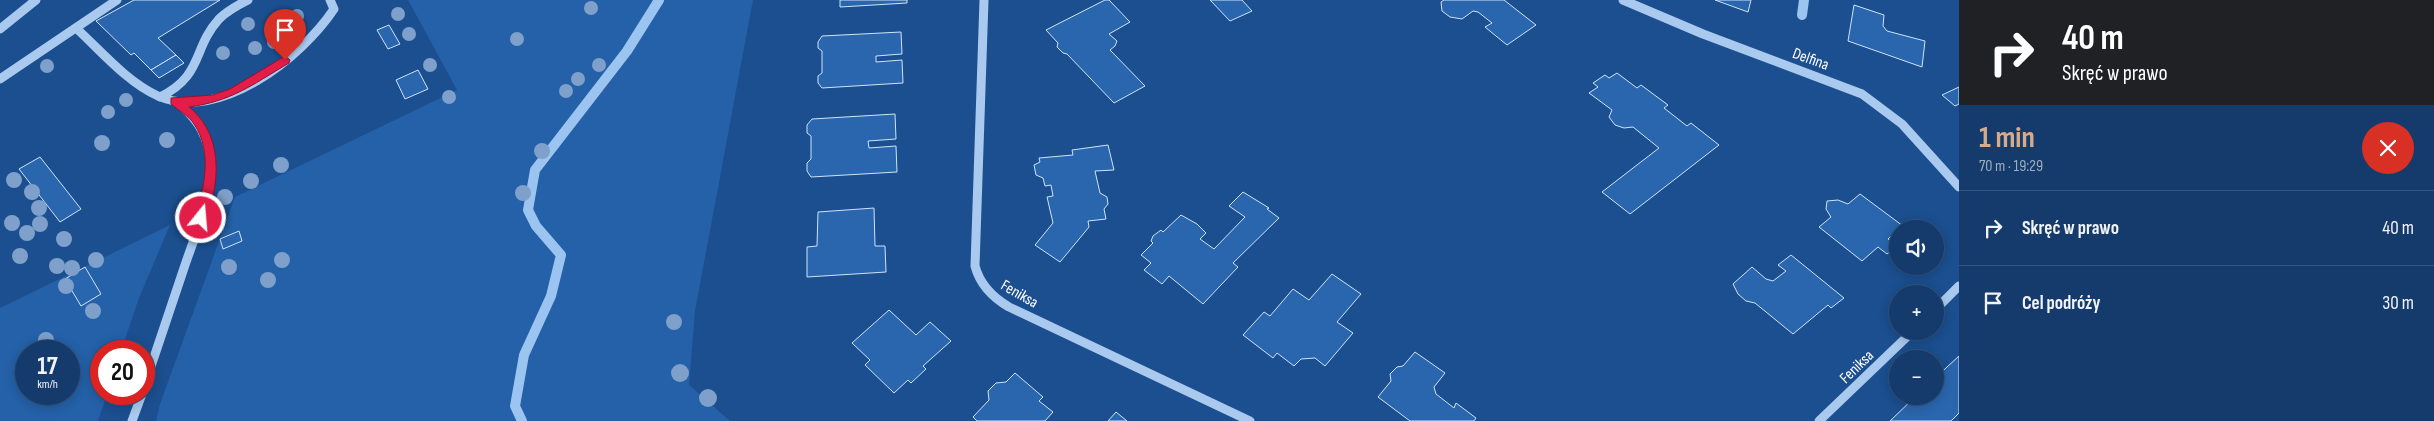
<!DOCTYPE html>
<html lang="pl">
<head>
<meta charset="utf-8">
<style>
	body { margin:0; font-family:"Sofia Sans Condensed",sans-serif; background:#214673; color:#f1f3f6; height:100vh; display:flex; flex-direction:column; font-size:19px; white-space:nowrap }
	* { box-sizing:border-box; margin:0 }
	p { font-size:16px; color:#9dadc1 }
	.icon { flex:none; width:28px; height:28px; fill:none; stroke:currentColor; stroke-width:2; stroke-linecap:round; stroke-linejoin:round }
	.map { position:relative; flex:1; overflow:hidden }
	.sheet { display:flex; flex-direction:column; background:#143b6b; width:475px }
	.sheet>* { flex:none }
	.guide { background:#202124; color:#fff; overflow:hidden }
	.fabs { position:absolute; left:1889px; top:220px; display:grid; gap:10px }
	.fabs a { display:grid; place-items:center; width:55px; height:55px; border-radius:50%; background:#143b6b; box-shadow:0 2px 12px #0003,0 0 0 1px #33557e; font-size:25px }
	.speed { position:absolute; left:15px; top:340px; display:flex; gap:10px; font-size:25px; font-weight:700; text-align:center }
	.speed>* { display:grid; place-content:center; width:65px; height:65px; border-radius:50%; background:#143b6b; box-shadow:0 2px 12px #0003,0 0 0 1px #33557e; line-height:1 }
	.speed small { font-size:12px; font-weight:400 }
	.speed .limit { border:8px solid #d22; background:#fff; color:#111 }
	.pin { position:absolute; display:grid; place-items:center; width:42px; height:42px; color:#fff; margin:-51px -21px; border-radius:50% 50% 50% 0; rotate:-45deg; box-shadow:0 0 5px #0007 }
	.pin .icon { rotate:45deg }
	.me { position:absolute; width:55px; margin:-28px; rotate:17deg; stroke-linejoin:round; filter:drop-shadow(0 0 4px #0008) }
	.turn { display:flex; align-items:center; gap:18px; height:105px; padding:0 20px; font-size:22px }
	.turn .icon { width:65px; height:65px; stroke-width:2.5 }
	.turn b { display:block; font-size:35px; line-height:42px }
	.round { display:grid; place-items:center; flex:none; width:52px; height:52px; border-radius:26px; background:#214673 }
	.headline { display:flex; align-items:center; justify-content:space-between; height:85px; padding:0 20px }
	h1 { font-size:30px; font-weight:700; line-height:38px; color:#d6ab8b }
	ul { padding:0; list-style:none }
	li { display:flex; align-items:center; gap:15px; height:75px; padding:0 20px; border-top:1px solid #33557e }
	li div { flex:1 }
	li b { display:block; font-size:19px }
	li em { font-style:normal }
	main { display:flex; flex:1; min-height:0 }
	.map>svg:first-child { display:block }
	.green { fill:#2461a8; fill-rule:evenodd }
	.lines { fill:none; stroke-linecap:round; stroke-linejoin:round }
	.stream { stroke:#9cc4f0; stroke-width:10 }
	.building { fill:#2a66ad; stroke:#cfe3fa }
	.minor { stroke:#a9c9ee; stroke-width:9 }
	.tree { fill:#7ea0ca }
	.route { fill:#e11d48; stroke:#92132f }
	.labels { text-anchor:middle; stroke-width:5; stroke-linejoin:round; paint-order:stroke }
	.street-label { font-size:16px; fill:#fff; stroke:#1b4f8f }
</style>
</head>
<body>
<main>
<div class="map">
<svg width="1959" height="421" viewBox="0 0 1959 421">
	<rect width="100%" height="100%" fill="#1b4f8f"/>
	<g class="green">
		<path d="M 408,0 L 753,0 L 695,311 L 689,385 L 730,421 L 156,421 L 160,404 L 235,197 L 457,90 Z"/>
		<path d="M 170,225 L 139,298 L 121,351 L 101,351 L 101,394 L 107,394 L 98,421 L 0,421 L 0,308 ZM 26,351 L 69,351 L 69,394 L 26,394 Z"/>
	</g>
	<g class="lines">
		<g class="stream">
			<path d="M 1802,15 L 1804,0"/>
			<path d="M 522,421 L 515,406 L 524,355 L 551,296 L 561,255 L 536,226 L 528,210 L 535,170 L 627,51 L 659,0"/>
		</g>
	</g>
	<g class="building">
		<path d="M 134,0 L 220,0 L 158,38 L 176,55 L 151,70 L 134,53 L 131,55 L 96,21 Z"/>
		<path d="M 840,0 L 907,0 L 907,3 L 840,7 Z"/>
		<path d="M 1105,0 L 1109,0 L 1130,22 L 1109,34 L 1117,41 L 1115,46 L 1110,50 L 1145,86 L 1114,103 L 1067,54 L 1063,53 L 1057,47 L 1058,43 L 1046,30 Z"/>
		<path d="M 1210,0 L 1242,0 L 1252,11 L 1230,21 Z"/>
		<path d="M 1444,0 L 1504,0 L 1536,25 L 1507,45 L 1485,27 L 1492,23 L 1478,12 L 1473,11 L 1462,19 L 1450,17 L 1442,11 L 1441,2 Z"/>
		<path d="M 1715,0 L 1751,0 L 1748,12 Z"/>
		<path d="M 1854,5 L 1884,15 L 1883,26 L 1887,31 L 1925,41 L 1922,67 L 1848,41 Z"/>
		<path d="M 389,25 L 400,44 L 388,49 L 377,30 Z"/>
		<path d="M 901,32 L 902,54 L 876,56 L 876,62 L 902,60 L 903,83 L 822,88 L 818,83 L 818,76 L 822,73 L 822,51 L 818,48 L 818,42 L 822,36 Z"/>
		<path d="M 176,55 L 184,63 L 159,78 L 151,70 Z"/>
		<path d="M 418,70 L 428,89 L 405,99 L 396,80 Z"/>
		<path d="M 1617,73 L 1637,88 L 1641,85 L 1668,105 L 1664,108 L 1687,126 L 1691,123 L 1719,145 L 1630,214 L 1602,192 L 1659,148 L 1633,127 L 1624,128 L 1615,125 L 1609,117 L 1612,110 L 1589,93 L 1598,87 L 1593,83 L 1605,75 L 1609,78 Z"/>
		<path d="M 1959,87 L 1959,104 L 1955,106 L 1942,95 Z"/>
		<path d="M 895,114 L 896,139 L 868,141 L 869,148 L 896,146 L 897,172 L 811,177 L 807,171 L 807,163 L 811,159 L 811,136 L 807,133 L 807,125 L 812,119 Z"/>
		<path d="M 1108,145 L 1114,170 L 1095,171 L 1100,193 L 1107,197 L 1108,204 L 1104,209 L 1106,219 L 1088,221 L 1089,227 L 1060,262 L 1035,245 L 1053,223 L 1047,197 L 1053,196 L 1051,185 L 1045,186 L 1043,178 L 1036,175 L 1034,165 L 1040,162 L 1039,158 L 1073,155 L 1072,150 Z"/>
		<path d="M 40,157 L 81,209 L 60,222 L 19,169 Z"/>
		<path d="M 1243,192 L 1269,208 L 1267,209 L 1279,218 L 1233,263 L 1238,267 L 1203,304 L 1169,276 L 1162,284 L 1144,270 L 1151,263 L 1141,255 L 1153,243 L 1151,241 L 1153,236 L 1161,230 L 1163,232 L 1181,215 L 1197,224 L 1206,233 L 1200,239 L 1214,249 L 1245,217 L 1229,206 Z"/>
		<path d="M 1860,194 L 1903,226 L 1898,229 L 1888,239 L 1897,246 L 1887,254 L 1878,247 L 1862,261 L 1819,227 L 1831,217 L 1826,209 L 1827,201 L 1838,200 L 1848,204 Z"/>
		<path d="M 874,208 L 875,246 L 885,246 L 886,272 L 807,277 L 807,247 L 817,246 L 818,212 Z"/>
		<path d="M 239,231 L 242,241 L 223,249 L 220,239 Z"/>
		<path d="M 1791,255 L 1844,298 L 1831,308 L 1828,305 L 1793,334 L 1755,303 L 1746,301 L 1738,294 L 1733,284 L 1752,267 L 1766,279 L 1773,281 L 1786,271 L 1778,265 Z"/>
		<path d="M 85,267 L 101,294 L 81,306 L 65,279 Z"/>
		<path d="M 1332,274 L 1361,294 L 1337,322 L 1353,333 L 1325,366 L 1315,358 L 1301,359 L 1294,366 L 1277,353 L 1273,358 L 1243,335 L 1264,312 L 1270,316 L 1293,289 L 1309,300 Z"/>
		<path d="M 889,310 L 916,335 L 930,322 L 951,341 L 923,366 L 926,369 L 911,383 L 908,380 L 894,393 L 865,365 L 870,360 L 852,343 Z"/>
		<path d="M 1415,352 L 1445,373 L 1434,387 L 1436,394 L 1454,408 L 1456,403 L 1476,418 L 1474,421 L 1410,421 L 1378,397 L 1391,381 L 1390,374 L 1397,367 L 1403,366 Z"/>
		<path d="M 1959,356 L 1959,413 L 1951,421 L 1890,421 L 1916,396 L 1935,396 L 1935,378 Z"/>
		<path d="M 1015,373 L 1043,397 L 1039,401 L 1053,412 L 1045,421 L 977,421 L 973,417 L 989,400 L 988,391 L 996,383 L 1006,382 Z"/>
		<path d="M 1116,412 L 1127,421 L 1108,421 Z"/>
	</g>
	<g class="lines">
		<g class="minor">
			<path d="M 984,0 L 975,266 C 980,285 992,297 1009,307 L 1250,421"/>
			<path d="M 1623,0 L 1703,34 L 1862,94 L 1902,124 L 1959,187"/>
			<path d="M 76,28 C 101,51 127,82 158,96 C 220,123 302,57 334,9 L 330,0"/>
			<path d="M 0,29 L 36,0"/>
			<path d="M 0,79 L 117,0"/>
			<path d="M 160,97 C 204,75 192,49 219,19 C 227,11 238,5 248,0"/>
			<path d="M 1935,310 L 1959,286"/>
			<path d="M 144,387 C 157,348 170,309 183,271 C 195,234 216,191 209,152 C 205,130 194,116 177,102"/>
			<path d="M 132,421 L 142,394"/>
			<path d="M 1819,421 L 1913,331"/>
		</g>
	</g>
	<g class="tree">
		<circle cx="591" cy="8" r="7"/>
		<circle cx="398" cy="14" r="7"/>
		<circle cx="297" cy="16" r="7"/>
		<circle cx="248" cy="24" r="7"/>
		<circle cx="409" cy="34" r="7"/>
		<circle cx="517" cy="39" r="7"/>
		<circle cx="274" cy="42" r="7"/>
		<circle cx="255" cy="48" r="7"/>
		<circle cx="223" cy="53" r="7"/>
		<circle cx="430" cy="65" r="7"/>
		<circle cx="599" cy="65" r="7"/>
		<circle cx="47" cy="66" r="7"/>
		<circle cx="578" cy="79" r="7"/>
		<circle cx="566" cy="91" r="7"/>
		<circle cx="449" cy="97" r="7"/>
		<circle cx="126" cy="100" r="7"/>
		<circle cx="108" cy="112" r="7"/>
		<circle cx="167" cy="140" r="8"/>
		<circle cx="102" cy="143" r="8"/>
		<circle cx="542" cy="151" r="8"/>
		<circle cx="281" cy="165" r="8"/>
		<circle cx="14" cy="180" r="8"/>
		<circle cx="251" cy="181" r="8"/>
		<circle cx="32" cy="192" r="8"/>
		<circle cx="523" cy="193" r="8"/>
		<circle cx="225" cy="197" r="8"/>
		<circle cx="39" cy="208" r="8"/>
		<circle cx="12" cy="223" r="8"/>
		<circle cx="40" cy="224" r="8"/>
		<circle cx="27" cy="233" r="8"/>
		<circle cx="64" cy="239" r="8"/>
		<circle cx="20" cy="256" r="8"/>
		<circle cx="96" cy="260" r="8"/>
		<circle cx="282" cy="260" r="8"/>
		<circle cx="57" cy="266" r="8"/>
		<circle cx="229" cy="267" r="8"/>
		<circle cx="72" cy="268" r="8"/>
		<circle cx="268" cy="280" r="8"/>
		<circle cx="66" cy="286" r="8"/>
		<circle cx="93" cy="311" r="8"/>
		<circle cx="674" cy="322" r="8"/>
		<circle cx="46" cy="340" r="8"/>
		<circle cx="680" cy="373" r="9"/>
		<circle cx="708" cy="398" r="9"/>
	</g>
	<path class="route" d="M 285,56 L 290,60 L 289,63 C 252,85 232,101 189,107 C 218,130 221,169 211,203 C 209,210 208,220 201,222 L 197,221 L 195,218 C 204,188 213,152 194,124 C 189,116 178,110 171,104 L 171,98 L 213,95 L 230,89 Z"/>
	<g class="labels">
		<g class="street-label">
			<text transform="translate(1811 58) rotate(20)" y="6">Delfina</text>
			<text transform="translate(1020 293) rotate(30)" y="6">Feniksa</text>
			<text transform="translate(1856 366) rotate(-44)" y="6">Feniksa</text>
		</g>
	</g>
</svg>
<div class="fabs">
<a><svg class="icon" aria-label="sound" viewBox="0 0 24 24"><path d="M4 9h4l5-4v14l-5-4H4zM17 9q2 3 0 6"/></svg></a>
<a>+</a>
<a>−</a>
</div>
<div class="speed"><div>17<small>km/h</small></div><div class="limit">20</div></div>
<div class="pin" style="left:285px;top:60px;background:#d93025"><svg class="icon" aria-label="arrive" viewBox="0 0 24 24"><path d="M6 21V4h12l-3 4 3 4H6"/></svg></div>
<svg class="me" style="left:201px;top:218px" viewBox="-20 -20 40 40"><circle r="17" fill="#e11d48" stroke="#fff" stroke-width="3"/><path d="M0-11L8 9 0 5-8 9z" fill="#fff"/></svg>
</div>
<section class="sheet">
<div class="guide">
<div class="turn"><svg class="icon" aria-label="right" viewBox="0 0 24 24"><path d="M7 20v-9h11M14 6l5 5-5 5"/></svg><div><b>40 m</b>Skręć w prawo</div></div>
</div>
<div class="headline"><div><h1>1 min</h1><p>70 m · 19:29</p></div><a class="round" style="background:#d93025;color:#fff"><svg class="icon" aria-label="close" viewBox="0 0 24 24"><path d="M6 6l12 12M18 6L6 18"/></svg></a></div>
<ul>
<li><svg class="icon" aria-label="right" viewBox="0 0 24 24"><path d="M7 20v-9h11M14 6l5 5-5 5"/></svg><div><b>Skręć w prawo</b></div><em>40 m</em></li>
<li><svg class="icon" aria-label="arrive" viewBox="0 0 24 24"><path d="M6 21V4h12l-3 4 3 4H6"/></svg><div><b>Cel podróży</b></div><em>30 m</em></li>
</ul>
</section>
</main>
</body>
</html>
